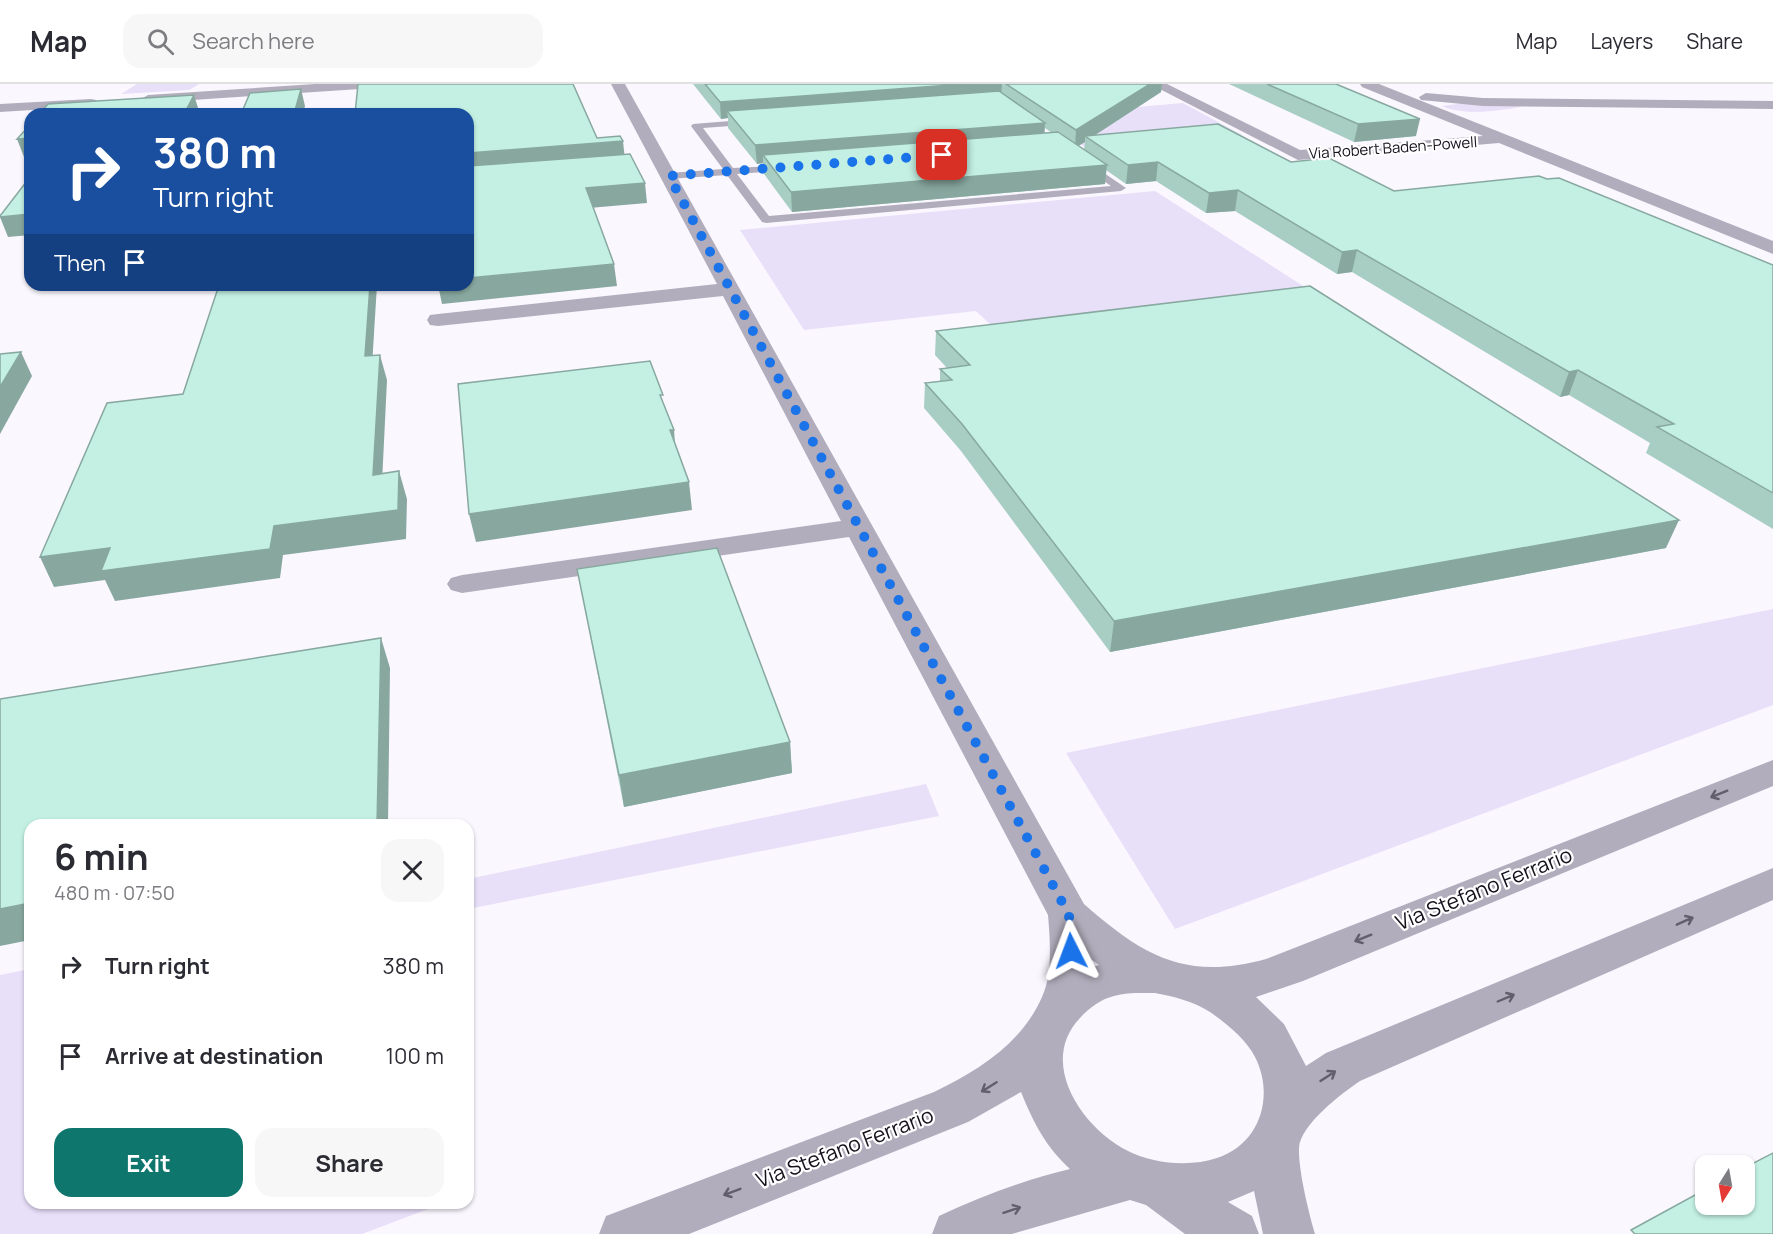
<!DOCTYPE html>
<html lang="en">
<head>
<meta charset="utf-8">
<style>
	body { margin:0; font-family:Manrope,sans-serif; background:#f7f7f7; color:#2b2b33; height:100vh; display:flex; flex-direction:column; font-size:22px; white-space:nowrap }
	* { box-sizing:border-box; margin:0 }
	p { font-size:20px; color:#7c7c81 }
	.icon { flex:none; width:33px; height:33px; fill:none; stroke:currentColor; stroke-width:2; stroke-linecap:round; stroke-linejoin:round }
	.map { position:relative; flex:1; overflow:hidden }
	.sheet { position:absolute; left:24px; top:735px; width:450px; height:390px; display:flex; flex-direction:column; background:#fff; border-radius:18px; box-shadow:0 2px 4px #0004 }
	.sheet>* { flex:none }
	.banner { position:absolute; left:24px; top:24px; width:450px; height:183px; border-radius:18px; box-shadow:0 2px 4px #0004; background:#1a4fa0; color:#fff; overflow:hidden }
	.needle { width:39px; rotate:191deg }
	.fabs { position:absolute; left:1695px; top:1071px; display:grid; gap:12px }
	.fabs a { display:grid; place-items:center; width:60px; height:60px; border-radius:12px; background:#fff; box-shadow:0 2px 4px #0004; font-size:30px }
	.pin { position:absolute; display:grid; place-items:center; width:51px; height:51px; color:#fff; margin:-26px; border-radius:12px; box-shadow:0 3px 9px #0006 }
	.me { position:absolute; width:66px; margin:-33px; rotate:357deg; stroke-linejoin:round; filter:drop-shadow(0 0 4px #0008) }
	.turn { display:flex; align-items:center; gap:21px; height:126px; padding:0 30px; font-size:27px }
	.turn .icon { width:78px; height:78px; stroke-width:2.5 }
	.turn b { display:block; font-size:42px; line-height:51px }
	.then { display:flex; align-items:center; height:57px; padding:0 30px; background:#0003; gap:12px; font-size:22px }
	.round { display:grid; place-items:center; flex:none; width:63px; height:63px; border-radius:18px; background:#f7f7f7 }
	.summary { display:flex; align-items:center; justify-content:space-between; height:102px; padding:0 30px }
	h1 { font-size:36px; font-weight:700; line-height:45px }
	.action { display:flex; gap:12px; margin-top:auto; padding:12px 30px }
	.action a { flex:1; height:69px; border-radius:18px; background:#0f766e; color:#fff; font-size:24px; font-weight:700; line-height:69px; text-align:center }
	.action a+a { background:#f7f7f7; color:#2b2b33 }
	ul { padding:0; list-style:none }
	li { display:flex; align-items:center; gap:18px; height:90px; padding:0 30px }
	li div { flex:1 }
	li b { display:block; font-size:22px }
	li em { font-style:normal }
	header { display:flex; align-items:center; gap:36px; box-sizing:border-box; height:84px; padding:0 30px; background:#fff; border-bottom:2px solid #e1e1e2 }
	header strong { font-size:28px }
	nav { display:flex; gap:33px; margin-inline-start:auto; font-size:21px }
	.search { width:420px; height:54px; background:#f7f7f7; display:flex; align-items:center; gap:15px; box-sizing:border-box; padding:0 21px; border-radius:18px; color:#7c7c81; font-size:22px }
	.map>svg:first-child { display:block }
	.green { fill:#e8dff9 }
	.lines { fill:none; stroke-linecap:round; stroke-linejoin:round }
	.lane { fill:#b2adbc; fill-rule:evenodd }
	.street { fill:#b2adbc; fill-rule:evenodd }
	.wall { fill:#a8cec3; fill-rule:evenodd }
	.shaded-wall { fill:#88a89f }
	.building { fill:#c3f0e3; stroke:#88a89f; stroke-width:1.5 }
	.oneway { stroke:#635e6c }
	.route { stroke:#1a73e8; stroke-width:10; stroke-dasharray:0 18 }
	.labels { text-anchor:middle; stroke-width:4.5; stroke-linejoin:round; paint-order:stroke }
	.far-street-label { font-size:15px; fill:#14101c; stroke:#fff }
	.near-street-label { font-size:21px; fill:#14101c; stroke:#fff }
</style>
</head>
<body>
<header>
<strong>Map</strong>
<div class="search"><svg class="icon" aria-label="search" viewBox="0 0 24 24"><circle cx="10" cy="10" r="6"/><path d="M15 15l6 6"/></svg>Search here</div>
<nav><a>Map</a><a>Layers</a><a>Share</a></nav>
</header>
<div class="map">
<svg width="1773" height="1150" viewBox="0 0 1773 1150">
	<rect width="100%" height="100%" fill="#faf7ff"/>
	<g class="green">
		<path d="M 137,0 L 199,0 L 189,6 L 121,10 Z"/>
		<path d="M 1183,19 L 1242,51 L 1088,65 L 1036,32 Z"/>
		<path d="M 1465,19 L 1530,21 C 1505,26 1466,33 1442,22 Z"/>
		<path d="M 1155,107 L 1311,207 L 996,246 L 976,227 L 804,246 L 740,146 Z"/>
		<path d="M 1773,525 L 1773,621 L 1175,845 L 1066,669 Z"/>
		<path d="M 926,700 L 939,732 L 468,825 L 468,795 Z"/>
		<path d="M 30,885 L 30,1119 L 444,1119 L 362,1150 L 0,1150 L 0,891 Z"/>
	</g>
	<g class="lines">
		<path class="lane" d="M 755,35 L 760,38 L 758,40 L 703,44 L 733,84 L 795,81 L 796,83 L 791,86 L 737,90 L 769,132 L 1111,102 L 1078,79 L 1077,77 L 1082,74 L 1126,104 L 1121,107 L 766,139 L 762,138 L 727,91 L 669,95 L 664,92 L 669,89 L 723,85 L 691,42 L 693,40 Z"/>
		<g class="street">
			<path d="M 315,0 L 382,0 L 375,4 L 148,19 L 141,15 L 148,11 Z"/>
			<path d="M 611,0 L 625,0 L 1084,820 C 1143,872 1186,897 1266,875 L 1773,676 L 1773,702 L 1303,897 L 1256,913 L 1284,940 L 1306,982 L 1326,969 L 1773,784 L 1773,816 L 1360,997 C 1342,1009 1300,1041 1299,1064 C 1298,1085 1309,1130 1315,1150 L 1263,1150 L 1254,1107 L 1228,1118 L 1252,1132 L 1259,1150 L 1185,1150 L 1146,1121 L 1130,1116 L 1012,1150 L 932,1150 L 939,1132 C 982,1112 1024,1096 1070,1085 C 1046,1063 1033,1038 1021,1008 L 968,1038 L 689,1150 L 599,1150 L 606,1132 L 934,1008 C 978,987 1022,959 1042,913 C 1053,889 1050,856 1048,831 L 849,453 L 462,509 L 451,506 L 447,500 L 451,494 L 462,491 L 841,437 L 723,212 L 438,242 L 430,241 L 427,236 L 430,231 L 438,230 L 717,200 ZM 1092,876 L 1099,881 L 1092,883 ZM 1155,909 C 1175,913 1193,917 1210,928 C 1227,940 1246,955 1255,973 C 1275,1012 1260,1060 1217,1074 C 1191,1083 1153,1080 1128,1067 C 1083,1045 1037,979 1080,934 C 1089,924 1101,915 1114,912 C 1127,908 1142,909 1155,909 Z"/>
			<path d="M 1150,0 L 1167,0 L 1300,66 L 1483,52 L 1362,3 L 1360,0 L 1379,0 L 1773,157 L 1773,170 L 1499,59 L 1298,76 Z"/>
			<path d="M 1426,9 L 1483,14 L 1773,17 L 1773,25 L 1483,22 L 1421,16 L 1419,13 Z"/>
			<path d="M 91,15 L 96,16 L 98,19 L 96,22 L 0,28 L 0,20 Z"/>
		</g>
	</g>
	<g class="wall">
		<path d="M 693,0 L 1162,0 L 1161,8 L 1095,51 L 1291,78 L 1394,107 L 1773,181 L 1773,445 L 1646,369 L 1650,359 L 1569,311 L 1560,313 L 1352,188 L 1337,190 L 1235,127 L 1206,129 L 1156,97 L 1126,100 L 1106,86 L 1105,100 L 792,128 L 764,90 L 763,79 L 757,80 L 728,44 L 728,34 L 721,35 ZM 1045,44 L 1052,49 L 1044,49 ZM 1085,58 L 1084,66 L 1078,62 Z"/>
		<path d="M 1229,0 L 1336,0 L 1416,52 L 1354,58 Z"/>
		<path d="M 936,247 L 1666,464 L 1110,568 L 961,367 L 924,324 L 925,299 L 940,297 L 940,285 L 947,284 L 935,271 Z"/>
		<path d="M 577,485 L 790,658 L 792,689 L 624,723 Z"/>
	</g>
	<g class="shaded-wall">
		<path d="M 964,0 L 1002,0 L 1001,14 L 727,27 L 728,34 L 721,35 L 720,18 Z"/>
		<path d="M 1150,0 L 1162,0 L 1161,8 L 1089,55 L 1085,52 L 1085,58 L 1075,64 L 1076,46 Z"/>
		<path d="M 301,5 L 305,22 L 303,30 L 294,30 Z"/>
		<path d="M 194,11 L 199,27 L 198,30 L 184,30 Z"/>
		<path d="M 1420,35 L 1416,52 L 1354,58 L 1358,40 Z"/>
		<path d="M 1045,39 L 1044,57 L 763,71 L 763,79 L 757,80 L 755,61 Z"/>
		<path d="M 30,54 L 30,73 L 24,73 L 17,55 Z"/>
		<path d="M 623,57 L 625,76 L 468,89 L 468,69 Z"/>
		<path d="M 1158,78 L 1156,97 L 1126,100 L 1128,81 Z"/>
		<path d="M 1107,81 L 1105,100 L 792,128 L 791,108 Z"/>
		<path d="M 645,99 L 647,119 L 589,124 L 586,104 Z"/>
		<path d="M 1238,106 L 1235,127 L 1206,129 L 1209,109 Z"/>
		<path d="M 30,130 L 30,151 L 8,153 L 0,133 Z"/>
		<path d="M 1357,166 L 1352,188 L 1337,190 L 1342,168 Z"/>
		<path d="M 614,180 L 617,202 L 442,220 L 438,201 L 468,201 L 468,194 Z"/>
		<path d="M 370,201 L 377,201 L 371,298 L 365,272 Z"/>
		<path d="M 21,268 L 32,292 L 0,350 L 0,303 Z"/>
		<path d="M 380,271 L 387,296 L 381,419 L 373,391 Z"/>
		<path d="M 1578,286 L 1569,311 L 1560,313 L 1569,288 Z"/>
		<path d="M 670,346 L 674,346 L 676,373 Z"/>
		<path d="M 399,387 L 407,415 L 406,455 L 283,471 L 280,494 L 115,517 L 105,496 L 54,503 L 40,473 L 274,442 Z"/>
		<path d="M 689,398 L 692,426 L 476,458 L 469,430 Z"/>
		<path d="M 1679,436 L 1666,464 L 1110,568 L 1114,537 Z"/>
		<path d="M 381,554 L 390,584 L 388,741 L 377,741 Z"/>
		<path d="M 790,658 L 792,689 L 624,723 L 619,691 Z"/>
		<path d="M 30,819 L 30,856 L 0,862 L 0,825 Z"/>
	</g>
	<g class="building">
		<path d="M 358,0 L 573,0 L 597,54 L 620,52 L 623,57 L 468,69 L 468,30 L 355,30 Z"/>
		<path d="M 705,0 L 964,0 L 720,18 Z"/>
		<path d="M 1006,0 L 1150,0 L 1076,46 Z"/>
		<path d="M 1267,0 L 1336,0 L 1420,35 L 1358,40 Z"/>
		<path d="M 301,5 L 294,30 L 241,30 L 250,9 Z"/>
		<path d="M 999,7 L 1045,39 L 755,61 L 727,27 Z"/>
		<path d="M 194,11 L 184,30 L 39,30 L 48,20 Z"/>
		<path d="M 1218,40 L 1291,78 L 1329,74 L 1394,107 L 1539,92 L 1547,95 L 1559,94 L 1773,181 L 1773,409 L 1657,343 L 1674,340 L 1578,286 L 1569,288 L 1357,166 L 1342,168 L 1238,106 L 1209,109 L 1158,78 L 1128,81 L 1085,52 Z"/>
		<path d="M 30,41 L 30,54 L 17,55 Z"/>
		<path d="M 1058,48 L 1107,81 L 791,108 L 763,71 Z"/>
		<path d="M 630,70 L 645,99 L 586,104 L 614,180 L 468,194 L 468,82 Z"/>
		<path d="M 30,93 L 30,130 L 0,133 L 0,132 Z"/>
		<path d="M 219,201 L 370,201 L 365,272 L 380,271 L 373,391 L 399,387 L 398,426 L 274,442 L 270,465 L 101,487 L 110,464 L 40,473 L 107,319 L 183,310 Z"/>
		<path d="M 1310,202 L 1679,436 L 1114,537 L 962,340 L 925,299 L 952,296 L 940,285 L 970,281 L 936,247 Z"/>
		<path d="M 21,268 L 0,303 L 0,270 Z"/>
		<path d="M 650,277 L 663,311 L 660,311 L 674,346 L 670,346 L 689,398 L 469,430 L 458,300 Z"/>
		<path d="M 717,464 L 790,658 L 619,691 L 577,485 Z"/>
		<path d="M 381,554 L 377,741 L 30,741 L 30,819 L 0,825 L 0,615 Z"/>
		<path d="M 1773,1069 L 1773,1150 L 1635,1150 L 1631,1146 L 1706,1105 L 1706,1120 L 1744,1120 L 1744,1084 Z"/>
	</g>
	<defs><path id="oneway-shaft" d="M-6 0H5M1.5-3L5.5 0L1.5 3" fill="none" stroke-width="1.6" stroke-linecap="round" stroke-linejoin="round" transform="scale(1.5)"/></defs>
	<g class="oneway">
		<use href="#oneway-shaft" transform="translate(1719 710) rotate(158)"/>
		<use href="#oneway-shaft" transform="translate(1685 837) rotate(-24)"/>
		<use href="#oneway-shaft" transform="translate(1363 854) rotate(158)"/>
		<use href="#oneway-shaft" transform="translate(1506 914) rotate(-23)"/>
		<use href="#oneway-shaft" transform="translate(1328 992) rotate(-33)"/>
		<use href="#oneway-shaft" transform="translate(989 1003) rotate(148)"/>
		<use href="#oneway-shaft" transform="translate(732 1108) rotate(159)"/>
		<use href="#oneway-shaft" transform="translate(1012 1126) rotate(-18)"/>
	</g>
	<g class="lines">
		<path class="route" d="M 942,71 L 669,92 L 1069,831 L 1071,867"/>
	</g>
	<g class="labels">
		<g class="far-street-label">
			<text transform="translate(1393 64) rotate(-4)" y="5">Via Robert Baden-Powell</text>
		</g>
		<g class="near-street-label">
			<text transform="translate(1484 805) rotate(-22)" y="7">Via Stefano Ferrario</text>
			<text transform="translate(845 1064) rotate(-21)" y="7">Via Stefano Ferrario</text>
		</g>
	</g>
</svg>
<div class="fabs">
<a><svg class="needle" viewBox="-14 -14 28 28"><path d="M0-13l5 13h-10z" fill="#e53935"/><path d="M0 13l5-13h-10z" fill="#7c7c81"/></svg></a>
</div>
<div class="pin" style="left:942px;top:71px;background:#d93025"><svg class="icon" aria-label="arrive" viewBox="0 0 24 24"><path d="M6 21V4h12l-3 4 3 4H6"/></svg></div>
<svg class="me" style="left:1071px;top:867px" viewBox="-20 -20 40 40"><path d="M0-17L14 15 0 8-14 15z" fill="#1a73e8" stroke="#fff" stroke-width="4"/></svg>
<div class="banner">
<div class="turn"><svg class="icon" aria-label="right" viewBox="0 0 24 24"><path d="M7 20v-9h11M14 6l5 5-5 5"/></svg><div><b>380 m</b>Turn right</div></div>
<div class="then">Then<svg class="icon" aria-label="arrive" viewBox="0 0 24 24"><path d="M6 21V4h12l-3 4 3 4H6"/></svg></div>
</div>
<section class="sheet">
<div class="summary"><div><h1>6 min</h1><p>480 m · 07:50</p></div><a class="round"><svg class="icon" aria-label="close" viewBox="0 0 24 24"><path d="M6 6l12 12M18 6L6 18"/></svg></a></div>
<ul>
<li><svg class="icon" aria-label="right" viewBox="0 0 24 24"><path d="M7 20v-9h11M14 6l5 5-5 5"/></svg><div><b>Turn right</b></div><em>380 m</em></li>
<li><svg class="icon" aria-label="arrive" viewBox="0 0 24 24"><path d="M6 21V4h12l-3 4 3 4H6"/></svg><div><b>Arrive at destination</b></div><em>100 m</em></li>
</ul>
<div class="action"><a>Exit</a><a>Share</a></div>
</section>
</div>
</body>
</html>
